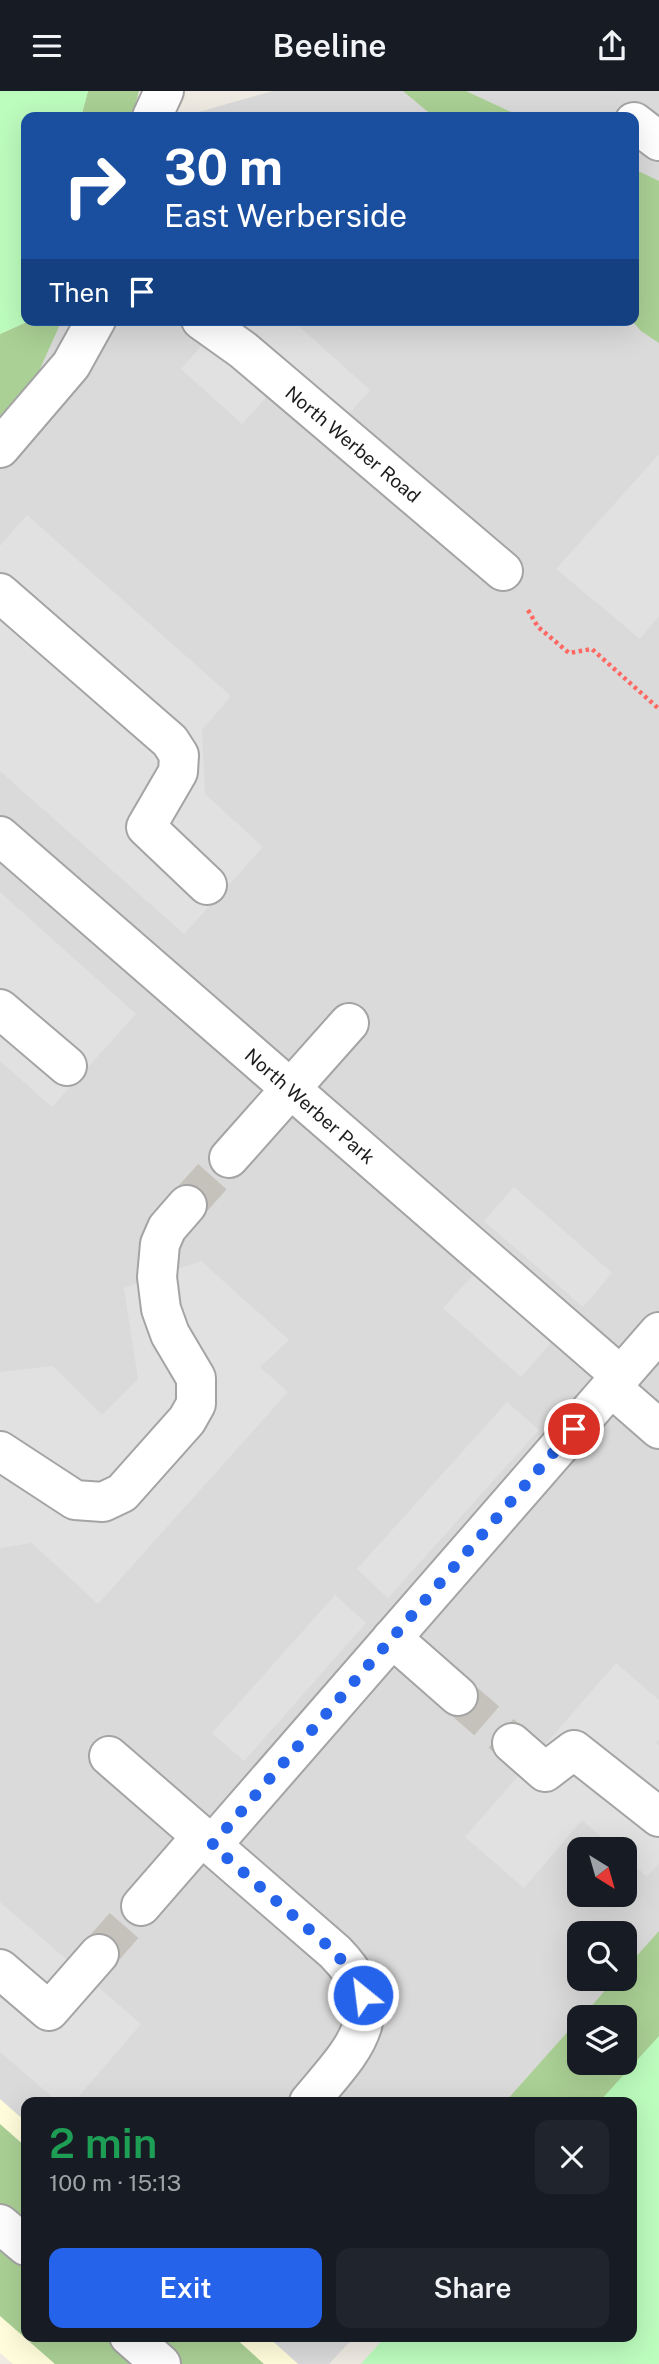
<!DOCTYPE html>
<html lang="en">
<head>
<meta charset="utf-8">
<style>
	body { margin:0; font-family:"Public Sans",sans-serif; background:#20242c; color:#f1f3f6; height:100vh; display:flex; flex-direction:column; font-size:26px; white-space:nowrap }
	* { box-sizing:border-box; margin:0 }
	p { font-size:23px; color:#9ea1a6 }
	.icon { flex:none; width:38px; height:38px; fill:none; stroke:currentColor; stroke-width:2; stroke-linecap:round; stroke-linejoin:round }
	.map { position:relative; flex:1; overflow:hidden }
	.panel { position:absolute; left:21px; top:2006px; width:616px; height:245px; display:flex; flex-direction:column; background:#171b24; border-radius:14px; box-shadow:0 7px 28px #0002 }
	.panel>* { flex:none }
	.hud { position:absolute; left:21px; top:21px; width:618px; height:214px; border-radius:14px; box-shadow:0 7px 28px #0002; background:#1a4fa0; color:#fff; overflow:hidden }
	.needle { width:46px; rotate:143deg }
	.tools { position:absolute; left:567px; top:1746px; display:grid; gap:14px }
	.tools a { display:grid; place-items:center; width:70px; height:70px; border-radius:14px; background:#171b24; box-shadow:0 7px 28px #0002; font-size:35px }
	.pin { position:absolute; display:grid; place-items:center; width:60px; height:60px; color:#fff; margin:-30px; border:4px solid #fff; border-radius:50%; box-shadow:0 2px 7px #0007 }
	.me { position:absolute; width:77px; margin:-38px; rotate:331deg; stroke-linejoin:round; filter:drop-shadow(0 0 5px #0008) }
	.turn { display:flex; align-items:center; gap:24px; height:147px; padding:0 28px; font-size:32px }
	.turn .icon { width:91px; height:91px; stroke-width:2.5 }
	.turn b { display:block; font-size:49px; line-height:60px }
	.then { display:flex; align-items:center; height:66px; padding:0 28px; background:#0003; gap:14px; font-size:26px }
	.round { display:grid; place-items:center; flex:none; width:74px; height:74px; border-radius:14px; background:#20242c }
	.head { display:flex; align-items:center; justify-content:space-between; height:119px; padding:0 28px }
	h1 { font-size:42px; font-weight:600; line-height:52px; color:#1e9e55 }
	.primary-button { display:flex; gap:14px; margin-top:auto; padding:14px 28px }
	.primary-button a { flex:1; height:80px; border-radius:14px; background:#2563eb; color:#fff; font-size:28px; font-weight:600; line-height:80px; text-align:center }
	.primary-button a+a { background:#20242c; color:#f1f3f6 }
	header { display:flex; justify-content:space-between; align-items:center; height:91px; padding:0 28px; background:#171b24; font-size:32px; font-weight:600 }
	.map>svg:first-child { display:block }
	.residential { fill:#dbdada; fill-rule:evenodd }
	.education { fill:#fffddb }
	.forest { fill:#aad095 }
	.park { fill:#bcfcbd }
	.parking { fill:#e1e1e1 }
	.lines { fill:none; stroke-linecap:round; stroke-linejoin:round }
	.minor-tunnel { stroke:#c5c1bb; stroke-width:38; stroke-dasharray:38 19; stroke-linecap:butt }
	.minor-casing { stroke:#a4a4a4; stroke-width:42 }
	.path { stroke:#ff6963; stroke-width:4.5; stroke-dasharray:3.5 3.5; stroke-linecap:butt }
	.minor { stroke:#fff; stroke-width:38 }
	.route { stroke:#2563eb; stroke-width:12; stroke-dasharray:0 21.6 }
	.labels { text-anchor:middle; stroke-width:5; stroke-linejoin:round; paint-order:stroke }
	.street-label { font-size:19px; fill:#1d1d1d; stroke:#fff }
</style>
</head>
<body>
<header><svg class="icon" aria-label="menu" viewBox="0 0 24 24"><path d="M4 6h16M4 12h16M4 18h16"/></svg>Beeline<svg class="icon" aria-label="share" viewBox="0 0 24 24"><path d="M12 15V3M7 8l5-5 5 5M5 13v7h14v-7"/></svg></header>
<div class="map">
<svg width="659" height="2273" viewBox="0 0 659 2273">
	<rect width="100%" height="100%" fill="#efeae2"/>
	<g class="residential">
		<path d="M 273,0 L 659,0 L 659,1912 L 625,1927 L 579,1927 L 579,1972 L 569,2011 L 26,2011 L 26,2032 L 0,2009 L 0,298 L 48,229 L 634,229 L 634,26 L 181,26 ZM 579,1759 L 625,1759 L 625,1804 L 579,1804 ZM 579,1843 L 625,1843 L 625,1888 L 579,1888 Z"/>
		<path d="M 267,2245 L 355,2245 L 329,2273 L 298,2273 Z"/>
	</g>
	<path class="education" d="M 0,2008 L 26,2031 L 26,2245 L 267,2245 L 298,2273 L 13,2273 L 0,2262 Z"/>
	<g class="forest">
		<path d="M 88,0 L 139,0 L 132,26 L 81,26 Z"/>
		<path d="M 403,0 L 466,0 L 522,26 L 434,26 Z"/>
		<path d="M 634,78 L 659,90 L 659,252 L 641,240 L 631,229 L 634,229 Z"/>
		<path d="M 31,229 L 62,229 L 34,291 L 0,325 L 0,243 Z"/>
		<path d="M 659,1840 L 659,2094 L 632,2011 L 505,2011 L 579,1928 L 579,1972 L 625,1972 L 625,1927 L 581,1927 L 615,1888 L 625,1888 L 625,1878 Z"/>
		<path d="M 0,2033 L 26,2056 L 26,2245 L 233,2245 L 264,2273 L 55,2273 L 0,2225 Z"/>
	</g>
	<g class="park">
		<path d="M 0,0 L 88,0 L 81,26 L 26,26 L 26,229 L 31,229 L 0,243 Z"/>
		<path d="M 659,1945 L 659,2273 L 361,2273 L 386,2245 L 632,2245 L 632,2011 L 599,2011 Z"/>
	</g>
	<g class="parking">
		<path d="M 224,229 L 292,229 L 370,299 L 334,340 L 279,292 L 242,333 L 181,278 Z"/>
		<path d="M 659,363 L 659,525 L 640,548 L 556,478 Z"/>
		<path d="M 27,424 L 231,605 L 202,639 L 205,703 L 263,756 L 184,843 L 0,680 L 0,455 Z"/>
		<path d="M 0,801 L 136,923 L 52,1016 L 0,970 Z"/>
		<path d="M 514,1096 L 612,1182 L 583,1216 L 484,1130 Z"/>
		<path d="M 201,1170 L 289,1249 L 260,1276 L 288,1301 L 98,1513 L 32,1452 L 0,1457 L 0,1281 L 53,1275 L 102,1324 L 138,1288 L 124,1197 Z"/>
		<path d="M 473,1184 L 551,1252 L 521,1286 L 443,1217 Z"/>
		<path d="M 507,1311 L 539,1339 L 388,1507 L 357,1478 Z"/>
		<path d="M 335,1504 L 366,1532 L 244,1670 L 212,1642 Z"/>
		<path d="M 616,1572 L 659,1609 L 659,1648 L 656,1652 L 659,1655 L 659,1772 L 647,1786 L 625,1766 L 625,1759 L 616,1759 L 582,1729 L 524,1797 L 465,1746 Z"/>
		<path d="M 0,1811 L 141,1933 L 74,2011 L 58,2011 L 0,1961 Z"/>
	</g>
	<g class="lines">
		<g class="minor-tunnel">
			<path d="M 187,1114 L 229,1067"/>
			<path d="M 458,1605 L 512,1652"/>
			<path d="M 99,1863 L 141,1815"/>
		</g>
		<g class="minor-casing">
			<g id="minor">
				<path d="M 152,26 L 164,0"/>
				<path d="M 634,31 L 659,50"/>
				<path d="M 201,229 L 243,259 L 503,480"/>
				<path d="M 0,357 L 71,274 L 96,229"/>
				<path d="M 0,502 L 170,650 L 179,664 L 178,681 L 146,736 L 207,794"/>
				<path d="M 0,745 L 621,1285"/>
				<path d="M 0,918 L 67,975"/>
				<path d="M 229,1067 L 349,932"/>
				<path d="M 611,1296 L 659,1338"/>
				<path d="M 0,1360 L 75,1409 L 103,1411 L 122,1402 L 187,1329 L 196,1313 L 196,1287 L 170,1243 L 161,1218 L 157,1186 L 160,1153 L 167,1137 L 187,1114"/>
				<path d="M 392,1547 L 458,1605"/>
				<path d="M 512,1652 L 545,1681 L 574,1659 L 659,1726"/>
				<path d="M 109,1665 L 335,1861 C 395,1922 352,1959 309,2011"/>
				<path d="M 212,1754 L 659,1241"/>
				<path d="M 141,1815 L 201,1746"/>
				<path d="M 0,1878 L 49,1920 L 99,1863"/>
				<path d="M 0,2133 L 26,2155"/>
				<path d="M 129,2245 L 161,2273"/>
			</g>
		</g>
		<path class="path" d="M 528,519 L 538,536 L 569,562 L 592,558 L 659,618"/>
		<use href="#minor" class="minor"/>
	</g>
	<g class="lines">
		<path class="route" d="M 363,1904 L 355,1886 L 335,1861 L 212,1754 L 574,1338"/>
	</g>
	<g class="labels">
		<g class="street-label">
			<text transform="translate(353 353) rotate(40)" y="7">North Werber Road</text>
			<text transform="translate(310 1015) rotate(41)" y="7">North Werber Park</text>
		</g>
	</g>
</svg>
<div class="tools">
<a><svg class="needle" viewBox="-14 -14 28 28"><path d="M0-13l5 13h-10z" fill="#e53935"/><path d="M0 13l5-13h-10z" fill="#9ea1a6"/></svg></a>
<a><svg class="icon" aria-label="search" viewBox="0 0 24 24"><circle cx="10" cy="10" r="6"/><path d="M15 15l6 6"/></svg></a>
<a><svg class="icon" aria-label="layers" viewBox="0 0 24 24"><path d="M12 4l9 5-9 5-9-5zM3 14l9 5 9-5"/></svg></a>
</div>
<div class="pin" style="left:574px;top:1338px;background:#d93025"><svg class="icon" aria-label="arrive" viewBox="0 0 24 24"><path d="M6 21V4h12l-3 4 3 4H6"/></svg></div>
<svg class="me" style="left:363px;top:1904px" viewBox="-20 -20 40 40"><circle r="17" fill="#2563eb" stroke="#fff" stroke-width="3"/><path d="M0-11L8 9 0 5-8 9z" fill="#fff"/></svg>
<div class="hud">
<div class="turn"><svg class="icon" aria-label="right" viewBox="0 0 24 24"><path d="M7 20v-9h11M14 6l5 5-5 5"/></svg><div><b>30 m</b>East Werberside</div></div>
<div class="then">Then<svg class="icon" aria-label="arrive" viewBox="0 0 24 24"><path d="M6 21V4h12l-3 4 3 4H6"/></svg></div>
</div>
<section class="panel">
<div class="head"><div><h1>2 min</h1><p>100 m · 15:13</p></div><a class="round"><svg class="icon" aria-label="close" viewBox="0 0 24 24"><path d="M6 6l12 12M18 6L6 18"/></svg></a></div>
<div class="primary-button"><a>Exit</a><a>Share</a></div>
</section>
</div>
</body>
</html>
